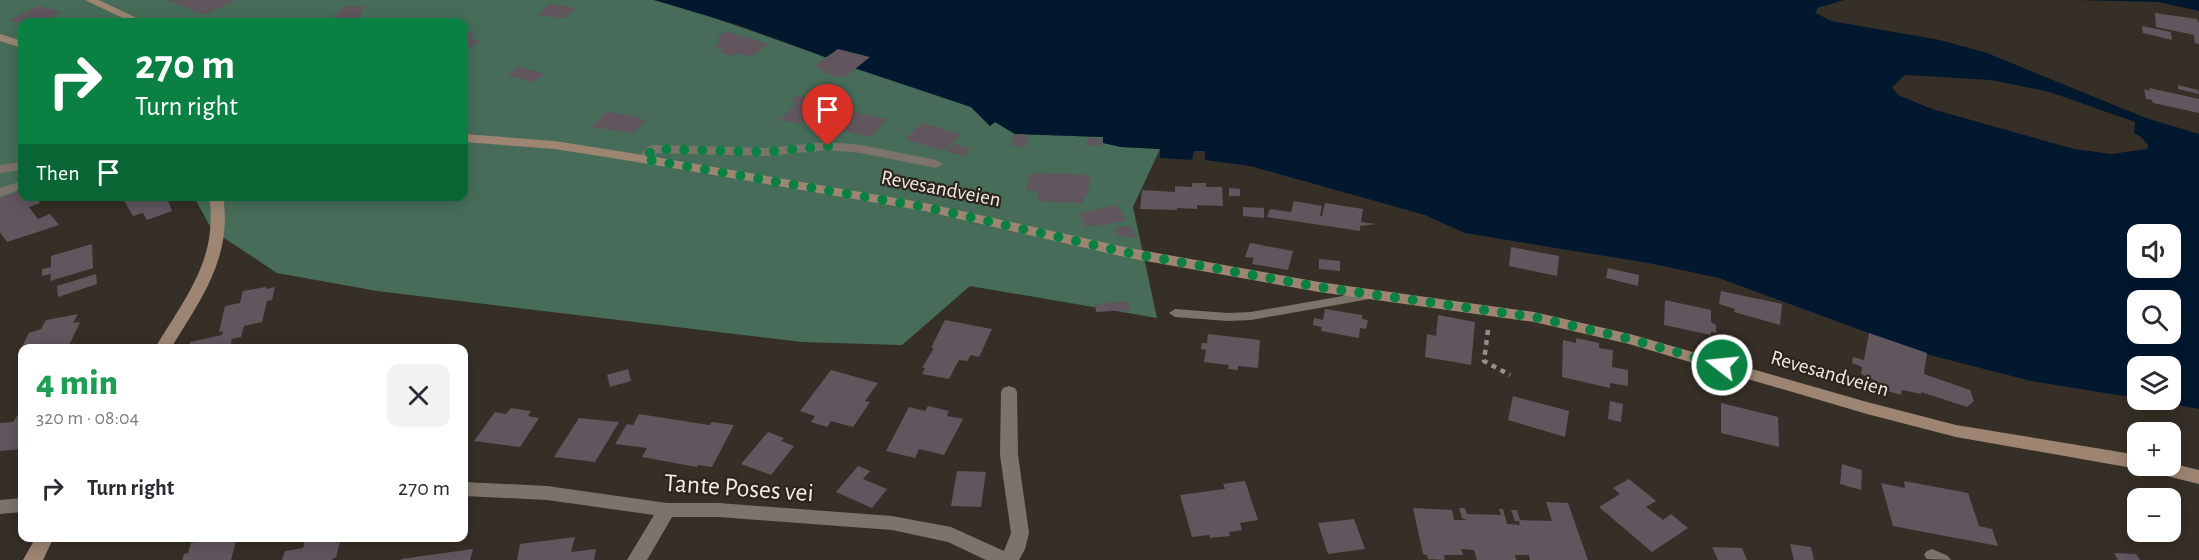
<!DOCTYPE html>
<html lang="en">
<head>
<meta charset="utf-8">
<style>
	body { margin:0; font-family:"Alegreya Sans",sans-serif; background:#f2f2f3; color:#2b2b33; height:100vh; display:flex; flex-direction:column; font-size:22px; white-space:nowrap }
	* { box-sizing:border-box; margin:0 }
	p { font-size:20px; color:#7c7c81 }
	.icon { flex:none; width:33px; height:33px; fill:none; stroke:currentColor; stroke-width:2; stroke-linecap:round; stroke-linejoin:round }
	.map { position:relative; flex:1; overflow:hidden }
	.details { position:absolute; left:18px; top:344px; width:450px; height:198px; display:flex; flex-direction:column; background:#fff; border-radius:12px; box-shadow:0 3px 15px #0003 }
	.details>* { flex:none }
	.banner { position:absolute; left:18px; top:18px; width:450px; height:183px; border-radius:12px; box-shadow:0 3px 15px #0003; background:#0b8043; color:#fff; overflow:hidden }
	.tools { position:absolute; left:2127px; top:224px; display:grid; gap:12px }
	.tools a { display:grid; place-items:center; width:54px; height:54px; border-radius:12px; background:#fff; box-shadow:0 3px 15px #0003; font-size:30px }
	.pin { position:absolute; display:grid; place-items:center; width:51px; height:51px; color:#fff; margin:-62px -26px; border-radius:50% 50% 50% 0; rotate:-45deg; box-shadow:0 0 6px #0007 }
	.pin .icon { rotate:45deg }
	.me { position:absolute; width:66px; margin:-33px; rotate:286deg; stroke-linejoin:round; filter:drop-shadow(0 0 4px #0008) }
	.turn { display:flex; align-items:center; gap:21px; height:126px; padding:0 18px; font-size:27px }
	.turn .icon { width:78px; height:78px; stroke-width:2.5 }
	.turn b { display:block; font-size:42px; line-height:51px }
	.then { display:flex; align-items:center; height:57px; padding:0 18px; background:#0003; gap:12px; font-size:22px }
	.round { display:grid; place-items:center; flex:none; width:63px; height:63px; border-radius:12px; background:#f2f2f3 }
	.headline { display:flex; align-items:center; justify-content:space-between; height:102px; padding:0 18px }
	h1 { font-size:36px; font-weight:800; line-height:45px; color:#1e9e55 }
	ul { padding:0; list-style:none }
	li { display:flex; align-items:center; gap:18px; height:84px; padding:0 18px }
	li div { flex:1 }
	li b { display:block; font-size:22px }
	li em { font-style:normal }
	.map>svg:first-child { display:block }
	.forest { fill:#476d5a }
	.water { fill:#02182f; fill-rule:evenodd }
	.building { fill:#61565d }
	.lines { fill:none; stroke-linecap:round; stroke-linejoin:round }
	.path { stroke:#96908a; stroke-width:4.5; stroke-dasharray:5 5; stroke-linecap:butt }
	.lane { fill:#7c746a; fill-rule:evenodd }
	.street { fill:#7c746a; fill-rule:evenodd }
	.secondary { fill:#9d8572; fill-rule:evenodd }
	.route { stroke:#0b8043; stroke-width:10; stroke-dasharray:0 18 }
	.labels { text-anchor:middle; stroke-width:4.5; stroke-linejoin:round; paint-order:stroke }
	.street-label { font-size:21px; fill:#efeae5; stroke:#2c251d }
	.near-street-label { font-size:26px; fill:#efeae5; stroke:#2c251d }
</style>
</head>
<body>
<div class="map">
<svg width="2199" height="560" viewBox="0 0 2199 560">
	<rect width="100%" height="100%" fill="#362f27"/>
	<path class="forest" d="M 0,0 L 654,0 L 682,7 L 971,107 L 990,126 L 995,122 L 1015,134 L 1103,137 L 1103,143 L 1121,147 L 1160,149 L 1133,207 L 1157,318 L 970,286 L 902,345 L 802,342 L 377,291 L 277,273 L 212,230 L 194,197 L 464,196 L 464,22 L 22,22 L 22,194 L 0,201 Z"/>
	<g class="water">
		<path d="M 654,0 L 1844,0 L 1817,8 L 1816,13 L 1831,21 L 1940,40 L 1987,53 L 2146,118 L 2199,134 L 2199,409 L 2143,399 L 2170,399 L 2170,366 L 2138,366 L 2137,398 L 2031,381 L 1926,354 L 1719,278 L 1654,264 L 1465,233 L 1425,215 L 1250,166 L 1205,160 L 1205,151 L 1194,151 L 1192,160 L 1160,158 L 1160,149 L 1121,147 L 1103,143 L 1103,137 L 1015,134 L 995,122 L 990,126 L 971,107 L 857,69 L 738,25 ZM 1905,75 L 1991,80 L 2050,92 L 2135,122 L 2134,133 L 2141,137 L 2148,145 L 2147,149 L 2112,154 L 2074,149 L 1932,109 L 1898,95 L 1892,87 ZM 2138,234 L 2170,234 L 2170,267 L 2138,267 ZM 2138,300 L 2170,300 L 2170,333 L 2138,333 Z"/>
		<path d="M 2077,0 L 2199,0 L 2199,11 L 2158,2 Z"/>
	</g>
	<g class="building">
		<path d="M 168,0 L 237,0 L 203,15 Z"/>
		<path d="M 550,4 L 578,8 L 564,18 L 537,15 Z"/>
		<path d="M 39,6 L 62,12 L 41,22 L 22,23 L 9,20 Z"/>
		<path d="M 365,6 L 358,19 L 353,22 L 330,22 L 343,7 Z"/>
		<path d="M 2155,13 L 2197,19 L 2199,23 L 2199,44 L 2195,43 L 2194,35 L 2156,27 Z"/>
		<path d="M 2142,26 L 2171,32 L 2172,40 L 2143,33 Z"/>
		<path d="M 464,31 L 476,34 L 470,38 L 480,41 L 464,51 L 468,52 L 464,55 Z"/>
		<path d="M 725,32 L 732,33 L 769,44 L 751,57 L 737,53 L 733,56 L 718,52 L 723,49 L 713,46 L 720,41 L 717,38 Z"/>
		<path d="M 838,49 L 870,57 L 845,77 L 837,77 L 826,73 L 815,65 Z"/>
		<path d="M 520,67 L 546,74 L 533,82 L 507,75 Z"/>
		<path d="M 2178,85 L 2198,90 L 2199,94 L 2178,89 Z"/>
		<path d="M 2149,88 L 2199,99 L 2199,113 L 2153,103 L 2152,100 L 2146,99 L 2144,89 L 2150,91 Z"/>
		<path d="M 795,96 L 803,97 L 824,101 L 801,124 L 780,120 L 797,102 L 790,101 Z"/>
		<path d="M 845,110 L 887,119 L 871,137 L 828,128 Z"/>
		<path d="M 606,112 L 635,116 L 646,121 L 633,133 L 591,127 Z"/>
		<path d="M 922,123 L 946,130 L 961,134 L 944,151 L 905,139 Z"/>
		<path d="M 1015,134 L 1029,135 L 1025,147 L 1011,146 Z"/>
		<path d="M 1088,138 L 1103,139 L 1101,146 L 1086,145 Z"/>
		<path d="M 954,144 L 971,149 L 964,156 L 946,151 Z"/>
		<path d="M 1040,173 L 1090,175 L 1088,195 L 1085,194 L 1084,203 L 1037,201 L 1037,191 L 1026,191 L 1029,174 Z"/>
		<path d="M 1192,183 L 1206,183 L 1206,187 L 1222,187 L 1223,206 L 1197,205 L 1197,209 L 1177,208 L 1177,210 L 1140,209 L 1142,190 L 1175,192 L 1175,186 L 1192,187 Z"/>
		<path d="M 1229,188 L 1240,189 L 1240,196 L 1229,196 Z"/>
		<path d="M 22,190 L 22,196 L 36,196 L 40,203 L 29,207 L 38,219 L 50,214 L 59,225 L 7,242 L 0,232 L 0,198 Z"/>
		<path d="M 166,196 L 172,211 L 147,220 L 143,213 L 133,216 L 122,197 Z"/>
		<path d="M 1294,201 L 1322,206 L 1320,216 L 1322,216 L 1325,203 L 1363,209 L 1361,222 L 1376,224 L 1360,226 L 1360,231 L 1267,217 L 1270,209 L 1291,212 Z"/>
		<path d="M 1116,205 L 1127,220 L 1101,226 L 1099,224 L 1086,227 L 1078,214 Z"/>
		<path d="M 1243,207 L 1264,208 L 1264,218 L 1243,216 Z"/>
		<path d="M 1124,226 L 1130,227 L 1137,238 L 1119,236 L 1114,229 Z"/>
		<path d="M 1250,243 L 1293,251 L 1288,270 L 1252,264 L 1254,258 L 1245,257 Z"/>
		<path d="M 92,244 L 93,268 L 50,281 L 51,274 L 42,276 L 42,269 L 51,267 L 51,256 Z"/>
		<path d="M 1511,247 L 1559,256 L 1557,276 L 1509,266 Z"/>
		<path d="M 1319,259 L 1340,261 L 1340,271 L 1319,269 Z"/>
		<path d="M 1608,268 L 1639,275 L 1638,286 L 1606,278 Z"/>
		<path d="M 96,274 L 97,284 L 58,297 L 57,286 Z"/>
		<path d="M 266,287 L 266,289 L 275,287 L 272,300 L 267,301 L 262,322 L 244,326 L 241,337 L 232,339 L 230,348 L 189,348 L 190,342 L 222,335 L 223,331 L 219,332 L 225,306 L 240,303 L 243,291 Z"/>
		<path d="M 1721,291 L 1782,304 L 1780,325 L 1734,312 L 1735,309 L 1719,304 Z"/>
		<path d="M 1665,300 L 1711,310 L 1711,322 L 1716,325 L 1716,333 L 1711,332 L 1711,335 L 1664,325 Z"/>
		<path d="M 1129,301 L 1130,310 L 1096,312 L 1095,304 Z"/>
		<path d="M 1325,309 L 1362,315 L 1362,319 L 1368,320 L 1366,329 L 1360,328 L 1359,338 L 1321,331 L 1322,327 L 1313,325 L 1314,318 L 1323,320 Z"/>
		<path d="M 78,314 L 73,323 L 80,322 L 68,348 L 22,348 L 22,352 L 19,352 L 29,333 L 41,329 L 46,320 Z"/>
		<path d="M 1438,315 L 1475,322 L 1471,365 L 1425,357 L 1427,334 L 1436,336 Z"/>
		<path d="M 945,320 L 992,329 L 979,357 L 971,355 L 967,361 L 959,360 L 949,379 L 922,374 L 925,368 L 922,368 L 934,348 L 931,348 Z"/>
		<path d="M 1869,333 L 1927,353 L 1924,374 L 1970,390 L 1974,401 L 1967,407 L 1921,392 L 1921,394 L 1902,390 L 1901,395 L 1875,387 L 1876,381 L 1861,374 L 1862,367 L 1852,363 L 1853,357 L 1864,360 Z"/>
		<path d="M 1208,334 L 1260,340 L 1258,368 L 1238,366 L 1238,370 L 1228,369 L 1229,365 L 1204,362 L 1206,350 L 1201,349 L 1202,343 L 1207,343 Z"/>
		<path d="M 1576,338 L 1599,343 L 1599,348 L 1613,350 L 1612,367 L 1628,370 L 1628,386 L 1610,383 L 1610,388 L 1562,377 L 1563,340 L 1576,343 Z"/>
		<path d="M 628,369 L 631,381 L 610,387 L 607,375 Z"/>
		<path d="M 831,370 L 878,383 L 865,401 L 870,402 L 853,427 L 831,421 L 827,427 L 811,422 L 815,416 L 800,411 Z"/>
		<path d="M 1513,396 L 1569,411 L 1565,437 L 1508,420 Z"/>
		<path d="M 1610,401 L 1623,404 L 1621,422 L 1608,419 Z"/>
		<path d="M 1721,403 L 1778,417 L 1779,447 L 1721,433 Z"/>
		<path d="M 928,406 L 949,411 L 947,416 L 963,419 L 944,455 L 919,449 L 915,458 L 886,451 L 909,407 L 925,411 Z"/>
		<path d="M 511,408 L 531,411 L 528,416 L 539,418 L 520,447 L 474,441 L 495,412 L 506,414 Z"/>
		<path d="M 22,409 L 22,449 L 0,451 L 0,423 L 13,422 Z"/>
		<path d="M 639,414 L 709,425 L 712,422 L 734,425 L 712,467 L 698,465 L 697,467 L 642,457 L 647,448 L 615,444 L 627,424 L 633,425 Z"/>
		<path d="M 579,418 L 619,422 L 595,462 L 554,457 Z"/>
		<path d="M 768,432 L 784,438 L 781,441 L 794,446 L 771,475 L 741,464 Z"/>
		<path d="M 1842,464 L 1862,470 L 1861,490 L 1840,484 Z"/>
		<path d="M 858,466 L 870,471 L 863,479 L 887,489 L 872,508 L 836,492 Z"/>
		<path d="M 957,471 L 986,472 L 981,507 L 951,506 Z"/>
		<path d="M 1629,479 L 1656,501 L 1646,507 L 1663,520 L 1671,514 L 1688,528 L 1652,552 L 1599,507 L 1620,494 L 1613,488 Z"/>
		<path d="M 1245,481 L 1258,520 L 1240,523 L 1242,530 L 1229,532 L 1230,536 L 1210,538 L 1209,535 L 1192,537 L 1180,495 L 1225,489 L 1223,484 Z"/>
		<path d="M 1904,481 L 1968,493 L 1979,526 L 1992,529 L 1998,546 L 1893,526 L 1881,483 L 1905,488 Z"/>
		<path d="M 1546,502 L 1568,503 L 1588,560 L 1530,560 L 1529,555 L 1515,555 L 1516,560 L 1477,560 L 1474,550 L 1461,549 L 1463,555 L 1444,555 L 1445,560 L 1428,559 L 1427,555 L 1423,554 L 1413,508 L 1452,510 L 1454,520 L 1467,520 L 1462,518 L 1459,508 L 1465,508 L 1467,514 L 1501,515 L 1499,509 L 1503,509 L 1507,524 L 1520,525 L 1519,521 L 1515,521 L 1511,510 L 1517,510 L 1520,520 L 1552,521 Z"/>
		<path d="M 1354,519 L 1365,549 L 1328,554 L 1318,523 Z"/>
		<path d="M 217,537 L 237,537 L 231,560 L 182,560 L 184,554 L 188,553 L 191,543 Z"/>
		<path d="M 306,537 L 337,537 L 336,543 L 340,542 L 336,557 L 331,560 L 282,560 L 285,551 L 303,548 Z"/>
		<path d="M 575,537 L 571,552 L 596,549 L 594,560 L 517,560 L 520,544 Z"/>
		<path d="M 1790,544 L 1811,547 L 1814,560 L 1794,560 Z"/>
		<path d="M 1712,547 L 1742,548 L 1747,560 L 1718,560 Z"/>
		<path d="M 473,549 L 470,560 L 401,560 L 401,559 Z"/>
		<path d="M 2114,553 L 2136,554 L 2140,560 L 2118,560 Z"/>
	</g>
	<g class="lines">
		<path class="path" d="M 1488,330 L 1484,361 L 1510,375"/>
		<g class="lane">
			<path d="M 1371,291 L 1375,292 L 1377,295 L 1375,298 L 1251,320 L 1228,321 L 1175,317 L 1169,313 L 1175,309 L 1228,313 L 1251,312 Z"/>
			<path d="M 1932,549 L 1948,556 L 1951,560 L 1927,559 L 1924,555 L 1927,551 Z"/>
		</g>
		<g class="street">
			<path d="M 828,142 L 861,145 L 936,160 L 943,164 L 936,168 L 861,153 L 828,150 L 766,156 L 657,153 L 643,163 L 636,159 L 649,146 L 654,145 L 766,148 Z"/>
			<path d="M 22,162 L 22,170 L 0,173 L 0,165 Z"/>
			<path d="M 22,181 L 22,189 L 0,197 L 0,188 Z"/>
			<path d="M 1009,386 L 1015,388 L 1017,392 L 1018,455 L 1029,533 L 1025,549 L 1019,560 L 986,560 L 948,542 L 892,530 L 719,517 L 672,517 L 647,560 L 627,560 L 654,515 L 547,500 L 464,496 L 464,482 L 547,486 L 667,503 L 719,503 L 892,516 L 951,527 L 1004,551 L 1011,533 L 1000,455 L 1001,392 L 1003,388 Z"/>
			<path d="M 22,498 L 22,512 L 0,514 L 0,500 Z"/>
		</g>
		<g class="secondary">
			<path d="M 85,0 L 99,0 L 145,22 L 131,22 Z"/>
			<path d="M 0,34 L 22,41 L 22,48 L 0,41 Z"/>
			<path d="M 464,134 L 555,141 L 643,155 L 925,203 L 1129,248 L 1319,282 L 1534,312 L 1630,334 L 1867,402 L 1956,425 L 2138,455 L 2138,465 L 2170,465 L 2170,463 L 2199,470 L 2199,484 L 2151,472 L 2143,467 L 2138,469 L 1956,437 L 1867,414 L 1629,344 L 1534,322 L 1319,292 L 1129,258 L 925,211 L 643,163 L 555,149 L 464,142 Z"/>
			<path d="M 209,196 L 223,196 C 233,257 201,299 171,348 L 155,348 C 185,298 219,258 209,196 Z"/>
			<path d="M 36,537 L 54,537 L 43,560 L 23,560 Z"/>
		</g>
	</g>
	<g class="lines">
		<path class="route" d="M 828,146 L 766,152 L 654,149 L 643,159 L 925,207 L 1129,253 L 1319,287 L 1534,317 L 1630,339 L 1722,365"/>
	</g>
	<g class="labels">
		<g class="street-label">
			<text transform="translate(941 188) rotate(11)" y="7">Revesandveien</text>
			<text transform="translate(1830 373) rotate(16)" y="7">Revesandveien</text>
		</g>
		<g class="near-street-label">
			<text transform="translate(739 487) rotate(4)" y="9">Tante Poses vei</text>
		</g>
	</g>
</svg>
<div class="tools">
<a><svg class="icon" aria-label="sound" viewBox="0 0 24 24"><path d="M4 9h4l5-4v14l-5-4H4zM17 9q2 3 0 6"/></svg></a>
<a><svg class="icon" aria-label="search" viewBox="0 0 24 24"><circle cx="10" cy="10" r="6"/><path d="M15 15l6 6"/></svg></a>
<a><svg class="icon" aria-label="layers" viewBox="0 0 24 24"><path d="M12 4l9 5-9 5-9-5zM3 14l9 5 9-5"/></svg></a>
<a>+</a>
<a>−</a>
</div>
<div class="pin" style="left:828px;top:146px;background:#d93025"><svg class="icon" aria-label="arrive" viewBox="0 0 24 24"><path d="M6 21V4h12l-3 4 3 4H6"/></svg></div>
<svg class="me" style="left:1722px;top:365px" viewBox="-20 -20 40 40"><circle r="17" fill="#0b8043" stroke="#fff" stroke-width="3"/><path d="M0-11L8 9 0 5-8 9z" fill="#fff"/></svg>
<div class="banner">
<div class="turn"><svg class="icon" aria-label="right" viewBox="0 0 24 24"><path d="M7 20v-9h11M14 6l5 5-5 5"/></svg><div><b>270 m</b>Turn right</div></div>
<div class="then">Then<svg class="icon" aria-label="arrive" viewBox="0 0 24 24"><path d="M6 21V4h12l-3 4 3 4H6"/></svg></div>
</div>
<section class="details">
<div class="headline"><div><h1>4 min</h1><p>320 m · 08:04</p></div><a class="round"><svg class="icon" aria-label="close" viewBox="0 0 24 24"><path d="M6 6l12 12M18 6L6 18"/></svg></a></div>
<ul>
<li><svg class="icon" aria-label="right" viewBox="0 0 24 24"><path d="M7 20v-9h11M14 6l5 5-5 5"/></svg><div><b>Turn right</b></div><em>270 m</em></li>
</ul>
</section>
</div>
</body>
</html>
